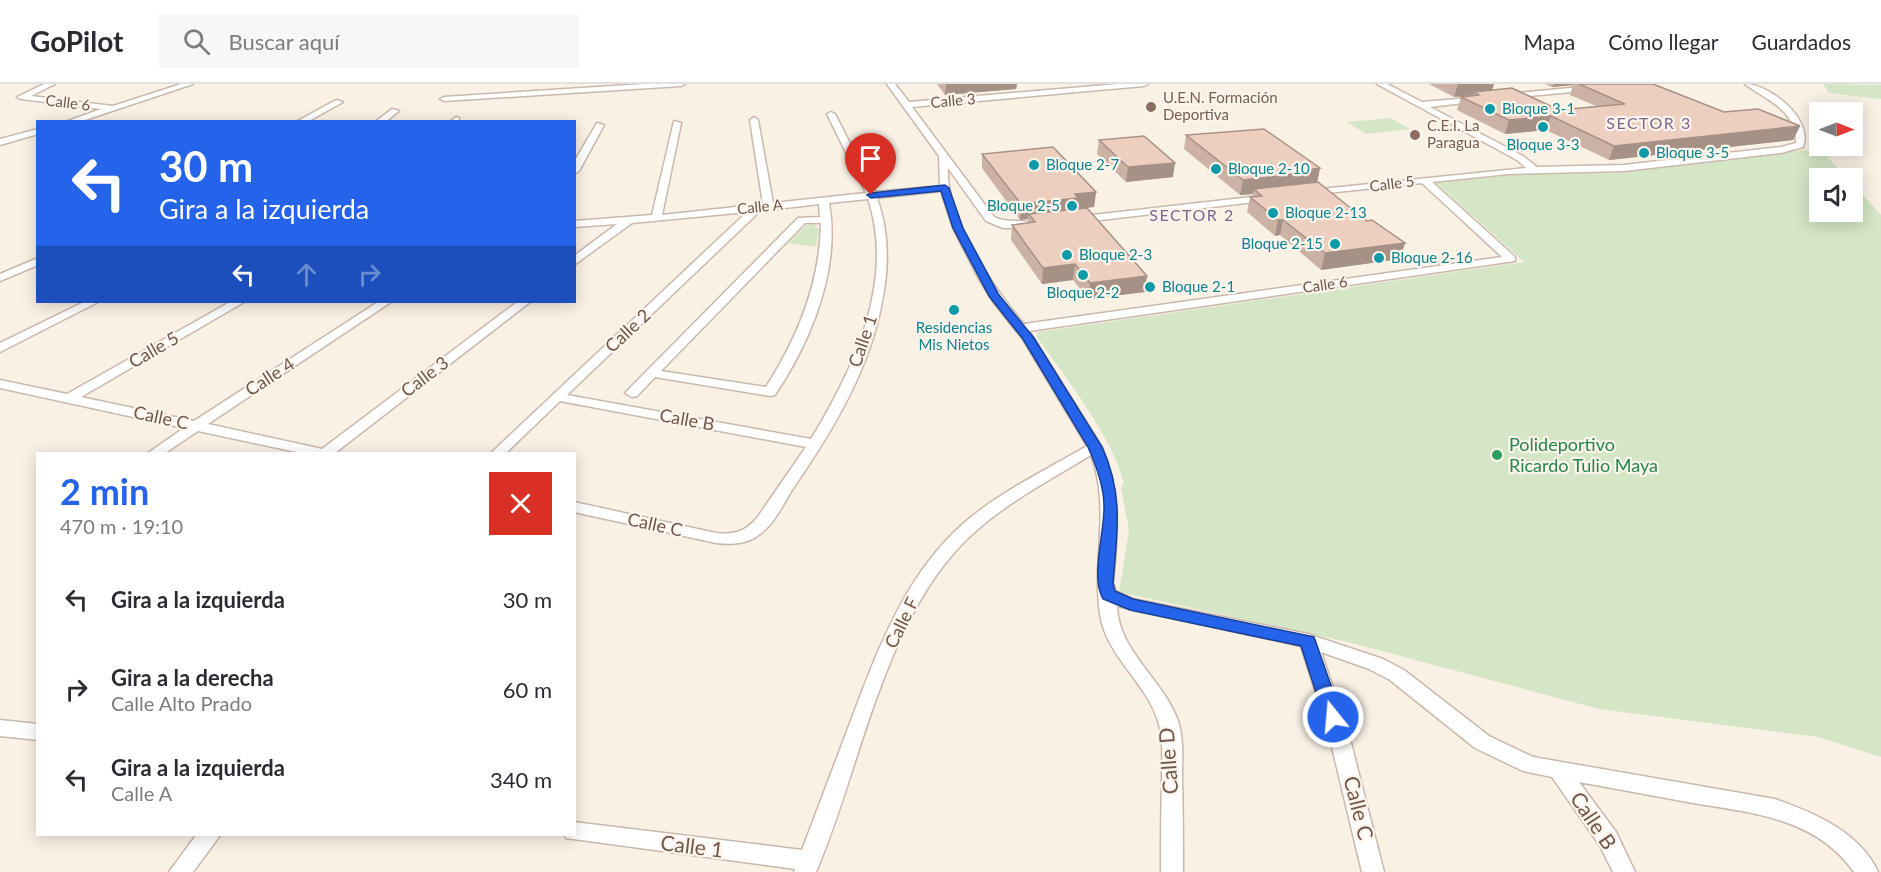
<!DOCTYPE html>
<html lang="es">
<head>
<meta charset="utf-8">
<style>
	body { margin:0; font-family:Lato,sans-serif; background:#f7f7f7; color:#2b2b33; height:100vh; display:flex; flex-direction:column; font-size:22px; white-space:nowrap }
	* { box-sizing:border-box; margin:0 }
	p { font-size:20px; color:#7c7c81 }
	.icon { flex:none; width:33px; height:33px; fill:none; stroke:currentColor; stroke-width:2; stroke-linecap:round; stroke-linejoin:round }
	.map { position:relative; flex:1; overflow:hidden }
	.side { position:absolute; left:36px; top:368px; width:540px; height:384px; display:flex; flex-direction:column; background:#fff; border-radius:0px; box-shadow:0 3px 15px #0003 }
	.side>* { flex:none }
	.guide { position:absolute; left:36px; top:36px; width:540px; height:183px; border-radius:0px; box-shadow:0 3px 15px #0003; background:#2563eb; color:#fff; overflow:hidden }
	.needle { width:39px; rotate:90deg }
	.fabs { position:absolute; left:1809px; top:18px; display:grid; gap:12px }
	.fabs a { display:grid; place-items:center; width:54px; height:54px; border-radius:0px; background:#fff; box-shadow:0 3px 15px #0003; font-size:30px }
	.pin { position:absolute; display:grid; place-items:center; width:51px; height:51px; color:#fff; margin:-62px -26px; border-radius:50% 50% 50% 0; rotate:-45deg; box-shadow:0 0 6px #0007 }
	.pin .icon { rotate:45deg }
	.me { position:absolute; width:66px; margin:-33px; rotate:343deg; stroke-linejoin:round; filter:drop-shadow(0 0 4px #0008) }
	.turn { display:flex; align-items:center; gap:21px; height:126px; padding:0 24px; font-size:27px }
	.turn .icon { width:78px; height:78px; stroke-width:2.5 }
	.turn b { display:block; font-size:42px; line-height:51px }
	.lanes { display:flex; align-items:center; height:57px; padding:0 24px; background:#0003; justify-content:center; gap:30px; direction:ltr }
	.lanes .off { opacity:.35 }
	.round { display:grid; place-items:center; flex:none; width:63px; height:63px; border-radius:0px; background:#f7f7f7 }
	.head { display:flex; align-items:center; justify-content:space-between; height:102px; padding:0 24px }
	h1 { font-size:36px; font-weight:700; line-height:45px; color:#2563eb }
	ul { padding:0; list-style:none }
	li { display:flex; align-items:center; gap:18px; height:90px; padding:0 24px }
	li div { flex:1 }
	li b { display:block; font-size:22px }
	li em { font-style:normal }
	header { display:flex; align-items:center; gap:36px; box-sizing:border-box; height:84px; padding:0 30px; background:#fff; border-bottom:2px solid #e1e1e2 }
	header strong { font-size:28px }
	nav { display:flex; gap:33px; margin-inline-start:auto; font-size:21px }
	.search { width:420px; height:54px; background:#f7f7f7; display:flex; align-items:center; gap:15px; box-sizing:border-box; padding:0 21px; border-radius:0px; color:#7c7c81; font-size:22px }
	.map>svg:first-child { display:block }
	.green { fill:#d4e6c5 }
	.lines { fill:none; stroke-linecap:round; stroke-linejoin:round }
	.minor-casing { stroke:#cbb8ac; stroke-width:3 }
	.minor { fill:#fff; fill-rule:evenodd }
	.wall { fill:#ccb2a4 }
	.shaded-wall { fill:#a69186 }
	.building { fill:#edcfbf; stroke:#a69186; stroke-width:1.5 }
	.route { fill:#2563eb; stroke:#184099; stroke-width:1.5 }
	.education-dot { fill:#8d6e63; stroke:#fdf5eb; stroke-width:2 }
	.culture-dot { fill:#0f9aa8; stroke:#fdf5eb; stroke-width:2 }
	.leisure-dot { fill:#2e9e5b; stroke:#fdf5eb; stroke-width:2 }
	.labels { text-anchor:middle; stroke-width:4.5; stroke-linejoin:round; paint-order:stroke }
	.far-education-label { font-size:15px; fill:#785e54; stroke:#fdf5eb; text-anchor:start }
	.far-street-label { font-size:15px; fill:#71574c; stroke:#fdf5eb }
	.far-culture-label { font-size:15px; fill:#0d838f; stroke:#fdf5eb; text-anchor:start }
	.far-neighbourhood-label { font-size:16px; letter-spacing:1.5px; fill:#7d658d; stroke:#fdf5eb }
	.street-label { font-size:18px; fill:#71574c; stroke:#fdf5eb }
	.leisure-label { font-size:18px; fill:#27864d; stroke:#fdf5eb; text-anchor:start }
	.near-street-label { font-size:21px; fill:#71574c; stroke:#fdf5eb }
</style>
</head>
<body>
<header>
<strong>GoPilot</strong>
<div class="search"><svg class="icon" aria-label="search" viewBox="0 0 24 24"><circle cx="10" cy="10" r="6"/><path d="M15 15l6 6"/></svg>Buscar aquí</div>
<nav><a>Mapa</a><a>Cómo llegar</a><a>Guardados</a></nav>
</header>
<div class="map">
<svg width="1881" height="788" viewBox="0 0 1881 788">
	<rect width="100%" height="100%" fill="#faf1e5"/>
	<g class="green">
		<path d="M 1823,0 L 1881,1 L 1881,15 L 1829,9 Z"/>
		<path d="M 1391,34 L 1410,45 L 1366,50 L 1347,38 Z"/>
		<path d="M 1805,66 L 1824,69 L 1847,94 L 1820,94 L 1820,128 L 1852,128 L 1853,100 L 1881,131 L 1881,673 L 1818,653 L 1599,625 L 1348,558 L 1119,508 L 1129,446 L 1121,404 L 1124,399 C 1110,348 1067,296 1036,252 L 1038,248 L 1524,178 L 1436,99 L 1521,90 L 1620,89 Z"/>
		<path d="M 813,140 L 819,145 L 816,163 L 788,159 L 805,142 Z"/>
	</g>
	<g class="lines">
		<g class="minor-casing">
			<g id="minor">
				<path d="M 44,0 L 55,0 L 31,12 L 113,22 L 181,0 L 193,0 L 79,38 L 65,38 L 101,25 L 21,15 L 17,13 Z"/>
				<path d="M 644,0 L 685,0 L 681,2 L 444,17 L 440,15 L 444,13 Z"/>
				<path d="M 887,0 L 895,0 L 909,18 L 1118,0 L 1148,0 L 1144,2 L 912,23 L 994,133 C 1008,140 1026,134 1036,141 L 1031,144 L 1003,144 L 986,137 L 948,84 C 945,133 993,204 1024,240 L 1502,173 L 1422,99 L 1308,111 L 1306,109 L 1311,106 L 1526,84 L 1517,76 L 1377,0 L 1387,0 L 1422,18 L 1483,13 L 1484,15 L 1480,17 L 1430,23 L 1523,72 L 1537,83 L 1624,81 L 1781,63 L 1796,59 C 1797,26 1766,16 1745,0 C 1770,0 1814,36 1803,63 L 1781,69 L 1624,87 L 1508,90 L 1432,98 L 1515,173 L 1515,177 L 1029,247 L 1102,363 C 1121,409 1118,451 1113,499 L 1116,507 L 1133,515 L 1308,550 L 1383,575 L 1404,586 L 1489,652 L 1533,673 L 1775,715 C 1814,729 1860,748 1878,788 L 1854,788 C 1816,734 1753,729 1693,719 C 1655,712 1617,705 1579,698 L 1616,748 L 1635,788 L 1613,788 L 1600,762 L 1552,693 L 1523,687 L 1475,664 L 1390,596 L 1369,585 L 1321,568 L 1349,651 L 1384,788 L 1362,788 L 1329,651 L 1301,562 L 1117,522 C 1118,567 1164,596 1178,637 C 1184,656 1182,677 1182,697 C 1183,727 1183,758 1183,788 L 1161,788 C 1161,757 1161,727 1162,696 C 1162,677 1164,656 1158,637 C 1146,598 1106,572 1100,530 C 1092,476 1111,424 1091,371 C 1052,395 1011,416 977,446 C 885,525 862,681 816,788 L 794,788 L 795,785 L 566,754 L 565,750 L 574,750 L 574,738 L 802,766 C 816,729 830,692 844,655 C 873,579 900,495 964,439 C 1001,407 1046,386 1087,362 L 1022,254 L 994,219 L 980,197 L 953,144 L 941,107 L 877,114 C 889,147 889,184 882,218 C 869,288 831,349 792,406 C 783,421 774,440 760,450 C 748,460 731,461 716,459 L 574,428 L 574,418 L 716,449 C 733,451 745,448 757,434 L 806,363 L 560,317 L 506,369 L 491,369 L 747,128 L 632,139 L 574,181 L 574,172 L 617,140 L 574,143 L 574,137 L 652,131 L 674,37 L 681,39 L 662,131 L 763,120 L 750,36 L 754,33 L 758,36 L 773,119 L 866,109 L 827,30 L 831,28 L 835,30 L 875,108 L 940,102 L 939,72 ZM 868,115 C 896,197 853,286 811,355 L 567,311 L 760,127 L 819,120 L 820,133 L 798,134 L 625,309 L 632,313 L 637,312 L 655,293 L 770,312 L 775,311 C 811,257 841,185 829,119 ZM 805,139 L 821,139 C 820,199 798,253 766,303 L 661,287 Z"/>
				<path d="M 1591,2 L 1594,2 L 1594,6 L 1507,14 L 1503,12 L 1507,10 Z"/>
				<path d="M 336,16 L 343,18 L 307,38 L 296,38 Z"/>
				<path d="M 392,25 L 399,27 L 385,38 L 375,38 Z"/>
				<path d="M 456,33 L 459,34 L 459,38 L 450,38 Z"/>
				<path d="M 597,39 L 604,41 L 579,87 L 574,90 L 574,78 Z"/>
				<path d="M 38,45 L 38,50 L 0,61 L 0,55 Z"/>
				<path d="M 1269,111 L 1274,114 L 1272,116 L 1075,139 L 1070,136 L 1075,133 Z"/>
				<path d="M 38,174 L 38,181 L 0,197 L 0,190 Z"/>
				<path d="M 84,218 L 98,218 L 0,268 L 0,259 Z"/>
				<path d="M 230,218 L 244,218 L 81,313 L 194,337 L 378,218 L 391,218 L 208,340 L 322,365 L 517,218 L 530,218 L 335,369 L 301,369 L 198,347 L 165,369 L 148,369 L 184,344 L 0,304 L 0,296 L 67,310 Z"/>
				<path d="M 0,636 L 38,640 L 38,656 L 0,652 Z"/>
				<path d="M 197,750 L 221,750 L 193,788 L 169,788 Z"/>
			</g>
		</g>
		<use href="#minor" class="minor"/>
	</g>
	<g class="wall">
		<path d="M 937,0 L 1017,0 L 1016,5 L 945,11 Z"/>
		<path d="M 1429,0 L 1494,0 L 1492,6 L 1559,26 L 1596,22 L 1570,11 L 1573,1 L 1552,3 L 1545,0 L 1653,0 L 1724,28 L 1800,42 L 1793,56 L 1609,76 L 1546,46 L 1505,50 L 1457,26 L 1461,13 L 1473,11 L 1454,13 Z"/>
		<path d="M 1186,51 L 1320,84 L 1317,99 L 1367,137 L 1405,159 L 1400,175 L 1321,186 L 1280,151 L 1275,152 L 1247,128 L 1250,113 L 1253,113 L 1253,110 L 1240,111 L 1184,65 Z"/>
		<path d="M 1099,56 L 1173,93 L 1126,98 L 1097,70 Z"/>
		<path d="M 982,70 L 1096,108 L 1094,123 L 1079,124 L 1145,208 L 1088,215 L 1073,196 L 1042,200 L 1011,156 L 1012,141 L 1028,139 L 1028,135 L 1020,136 L 982,84 Z"/>
	</g>
	<g class="shaded-wall">
		<path d="M 946,0 L 1017,0 L 1016,5 L 945,11 Z"/>
		<path d="M 1458,0 L 1494,0 L 1491,9 L 1474,8 L 1473,11 L 1454,13 Z"/>
		<path d="M 1554,0 L 1574,0 L 1573,1 L 1552,3 Z"/>
		<path d="M 1551,32 L 1546,46 L 1505,50 L 1509,36 Z"/>
		<path d="M 1800,42 L 1793,56 L 1609,76 L 1614,62 Z"/>
		<path d="M 1175,79 L 1173,93 L 1126,98 L 1128,83 Z"/>
		<path d="M 1320,84 L 1317,99 L 1254,105 L 1253,110 L 1240,111 L 1243,96 L 1301,87 Z"/>
		<path d="M 1096,108 L 1094,123 L 1029,130 L 1028,135 L 1020,136 L 1021,120 L 1075,110 Z"/>
		<path d="M 1278,136 L 1283,136 L 1280,151 L 1275,152 Z"/>
		<path d="M 1405,159 L 1400,175 L 1321,186 L 1325,169 Z"/>
		<path d="M 1075,180 L 1073,196 L 1042,200 L 1043,184 Z"/>
		<path d="M 1147,192 L 1145,208 L 1088,215 L 1090,199 Z"/>
	</g>
	<g class="building">
		<path d="M 1579,0 L 1653,0 L 1724,28 L 1758,25 L 1800,42 L 1614,62 L 1551,32 L 1509,36 L 1461,13 L 1479,11 L 1474,8 L 1512,4 L 1559,26 L 1625,20 Z"/>
		<path d="M 1264,45 L 1320,84 L 1301,87 L 1305,89 L 1243,96 L 1186,51 Z"/>
		<path d="M 1144,52 L 1175,79 L 1128,83 L 1099,56 Z"/>
		<path d="M 1053,63 L 1096,108 L 1075,110 L 1078,114 L 1021,120 L 982,70 Z"/>
		<path d="M 1318,98 L 1367,137 L 1372,136 L 1405,159 L 1325,169 L 1283,136 L 1278,136 L 1250,113 L 1262,112 L 1254,105 Z"/>
		<path d="M 1087,124 L 1147,192 L 1090,199 L 1075,180 L 1043,184 L 1012,141 L 1035,138 L 1029,130 Z"/>
	</g>
	<path class="route" d="M 945,101 L 949,104 L 963,144 L 999,211 L 1034,254 L 1102,363 C 1124,411 1117,448 1113,499 L 1115,507 L 1133,515 L 1314,553 L 1342,633 L 1339,638 L 1333,640 L 1327,638 L 1324,633 L 1301,562 L 1130,526 L 1103,515 C 1090,492 1105,448 1104,422 C 1104,402 1096,381 1088,363 L 1023,255 L 989,212 L 953,144 L 941,107 L 871,114 L 867,111 L 871,109 Z"/>
	<g class="education-dot">
		<circle cx="1151" cy="23" r="6"/>
		<circle cx="1415" cy="51" r="6"/>
	</g>
	<g class="culture-dot">
		<circle cx="1490" cy="25" r="6"/>
		<circle cx="1543" cy="43" r="6"/>
		<circle cx="1644" cy="69" r="6"/>
		<circle cx="1034" cy="81" r="6"/>
		<circle cx="1216" cy="85" r="6"/>
		<circle cx="1072" cy="122" r="6"/>
		<circle cx="1273" cy="129" r="6"/>
		<circle cx="1335" cy="160" r="6"/>
		<circle cx="1067" cy="171" r="6"/>
		<circle cx="1379" cy="174" r="6"/>
		<circle cx="1083" cy="191" r="6"/>
		<circle cx="1150" cy="203" r="6"/>
		<circle cx="954" cy="226" r="6"/>
	</g>
	<circle class="leisure-dot" cx="1497" cy="371" r="6"/>
	<g class="labels">
		<g class="far-education-label">
			<text x="1163" y="19">U.E.N. Formación<tspan x="1163" dy="17">Deportiva</tspan></text>
			<text x="1427" y="47">C.E.I. La<tspan x="1427" dy="17">Paragua</tspan></text>
		</g>
		<g class="far-street-label">
			<text transform="translate(953 17) rotate(-5)" y="5">Calle 3</text>
			<text transform="translate(68 19) rotate(7)" y="5">Calle 6</text>
			<text transform="translate(1392 100) rotate(-7)" y="5">Calle 5</text>
			<text transform="translate(760 123) rotate(-6)" y="5">Calle A</text>
			<text transform="translate(1325 201) rotate(-8)" y="5">Calle 6</text>
		</g>
		<g class="far-culture-label">
			<text x="1502" y="30">Bloque 3-1</text>
			<text x="1543" y="66" text-anchor="middle">Bloque 3-3</text>
			<text x="1656" y="74">Bloque 3-5</text>
			<text x="1046" y="86">Bloque 2-7</text>
			<text x="1228" y="90">Bloque 2-10</text>
			<text x="1060" y="127" text-anchor="end">Bloque 2-5</text>
			<text x="1285" y="134">Bloque 2-13</text>
			<text x="1323" y="165" text-anchor="end">Bloque 2-15</text>
			<text x="1079" y="176">Bloque 2-3</text>
			<text x="1391" y="179">Bloque 2-16</text>
			<text x="1162" y="208">Bloque 2-1</text>
			<text x="1083" y="214" text-anchor="middle">Bloque 2-2</text>
			<text x="954" y="249" text-anchor="middle">Residencias<tspan x="954" dy="17">Mis Nietos</tspan></text>
		</g>
		<g class="far-neighbourhood-label">
			<text x="1649" y="45">SECTOR 3</text>
			<text x="1192" y="137">SECTOR 2</text>
		</g>
		<g class="street-label">
			<text transform="translate(628 247) rotate(-43)" y="6">Calle 2</text>
			<text transform="translate(863 257) rotate(-71)" y="6">Calle 1</text>
			<text transform="translate(154 266) rotate(-30)" y="6">Calle 5</text>
			<text transform="translate(270 293) rotate(-33)" y="6">Calle 4</text>
			<text transform="translate(425 293) rotate(-37)" y="6">Calle 3</text>
			<text transform="translate(161 334) rotate(12)" y="6">Calle C</text>
			<text transform="translate(687 336) rotate(10)" y="6">Calle B</text>
			<text transform="translate(655 441) rotate(12)" y="6">Calle C</text>
			<text transform="translate(902 539) rotate(-64)" y="6">Calle F</text>
		</g>
		<g class="leisure-label">
			<text x="1509" y="367">Polideportivo<tspan x="1509" dy="21">Ricardo Tulio Maya</tspan></text>
		</g>
		<g class="near-street-label">
			<text transform="translate(1169 677) rotate(-94)" y="7">Calle D</text>
			<text transform="translate(1358 724) rotate(76)" y="7">Calle C</text>
			<text transform="translate(1593 737) rotate(56)" y="7">Calle B</text>
			<text transform="translate(692 763) rotate(7)" y="7">Calle 1</text>
		</g>
	</g>
</svg>
<div class="fabs">
<a><svg class="needle" viewBox="-14 -14 28 28"><path d="M0-13l5 13h-10z" fill="#e53935"/><path d="M0 13l5-13h-10z" fill="#7c7c81"/></svg></a>
<a><svg class="icon" aria-label="sound" viewBox="0 0 24 24"><path d="M4 9h4l5-4v14l-5-4H4zM17 9q2 3 0 6"/></svg></a>
</div>
<div class="pin" style="left:871px;top:111px;background:#d93025"><svg class="icon" aria-label="arrive" viewBox="0 0 24 24"><path d="M6 21V4h12l-3 4 3 4H6"/></svg></div>
<svg class="me" style="left:1333px;top:633px" viewBox="-20 -20 40 40"><circle r="17" fill="#2563eb" stroke="#fff" stroke-width="3"/><path d="M0-11L8 9 0 5-8 9z" fill="#fff"/></svg>
<div class="guide">
<div class="turn"><svg class="icon" aria-label="left" viewBox="0 0 24 24"><path d="M17 20v-9H6M10 6l-5 5 5 5"/></svg><div><b>30 m</b>Gira a la izquierda</div></div>
<div class="lanes"><svg class="icon" aria-label="left" viewBox="0 0 24 24"><path d="M17 20v-9H6M10 6l-5 5 5 5"/></svg><svg class="icon off" aria-label="ahead" viewBox="0 0 24 24"><path d="M12 20V5M6 11l6-6 6 6"/></svg><svg class="icon off" aria-label="right" viewBox="0 0 24 24"><path d="M7 20v-9h11M14 6l5 5-5 5"/></svg></div>
</div>
<section class="side">
<div class="head"><div><h1>2 min</h1><p>470 m · 19:10</p></div><a class="round" style="background:#d93025;color:#fff"><svg class="icon" aria-label="close" viewBox="0 0 24 24"><path d="M6 6l12 12M18 6L6 18"/></svg></a></div>
<ul>
<li><svg class="icon" aria-label="left" viewBox="0 0 24 24"><path d="M17 20v-9H6M10 6l-5 5 5 5"/></svg><div><b>Gira a la izquierda</b></div><em>30 m</em></li>
<li><svg class="icon" aria-label="right" viewBox="0 0 24 24"><path d="M7 20v-9h11M14 6l5 5-5 5"/></svg><div><b>Gira a la derecha</b><p>Calle Alto Prado</p></div><em>60 m</em></li>
<li><svg class="icon" aria-label="left" viewBox="0 0 24 24"><path d="M17 20v-9H6M10 6l-5 5 5 5"/></svg><div><b>Gira a la izquierda</b><p>Calle A</p></div><em>340 m</em></li>
</ul>
</section>
</div>
</body>
</html>
